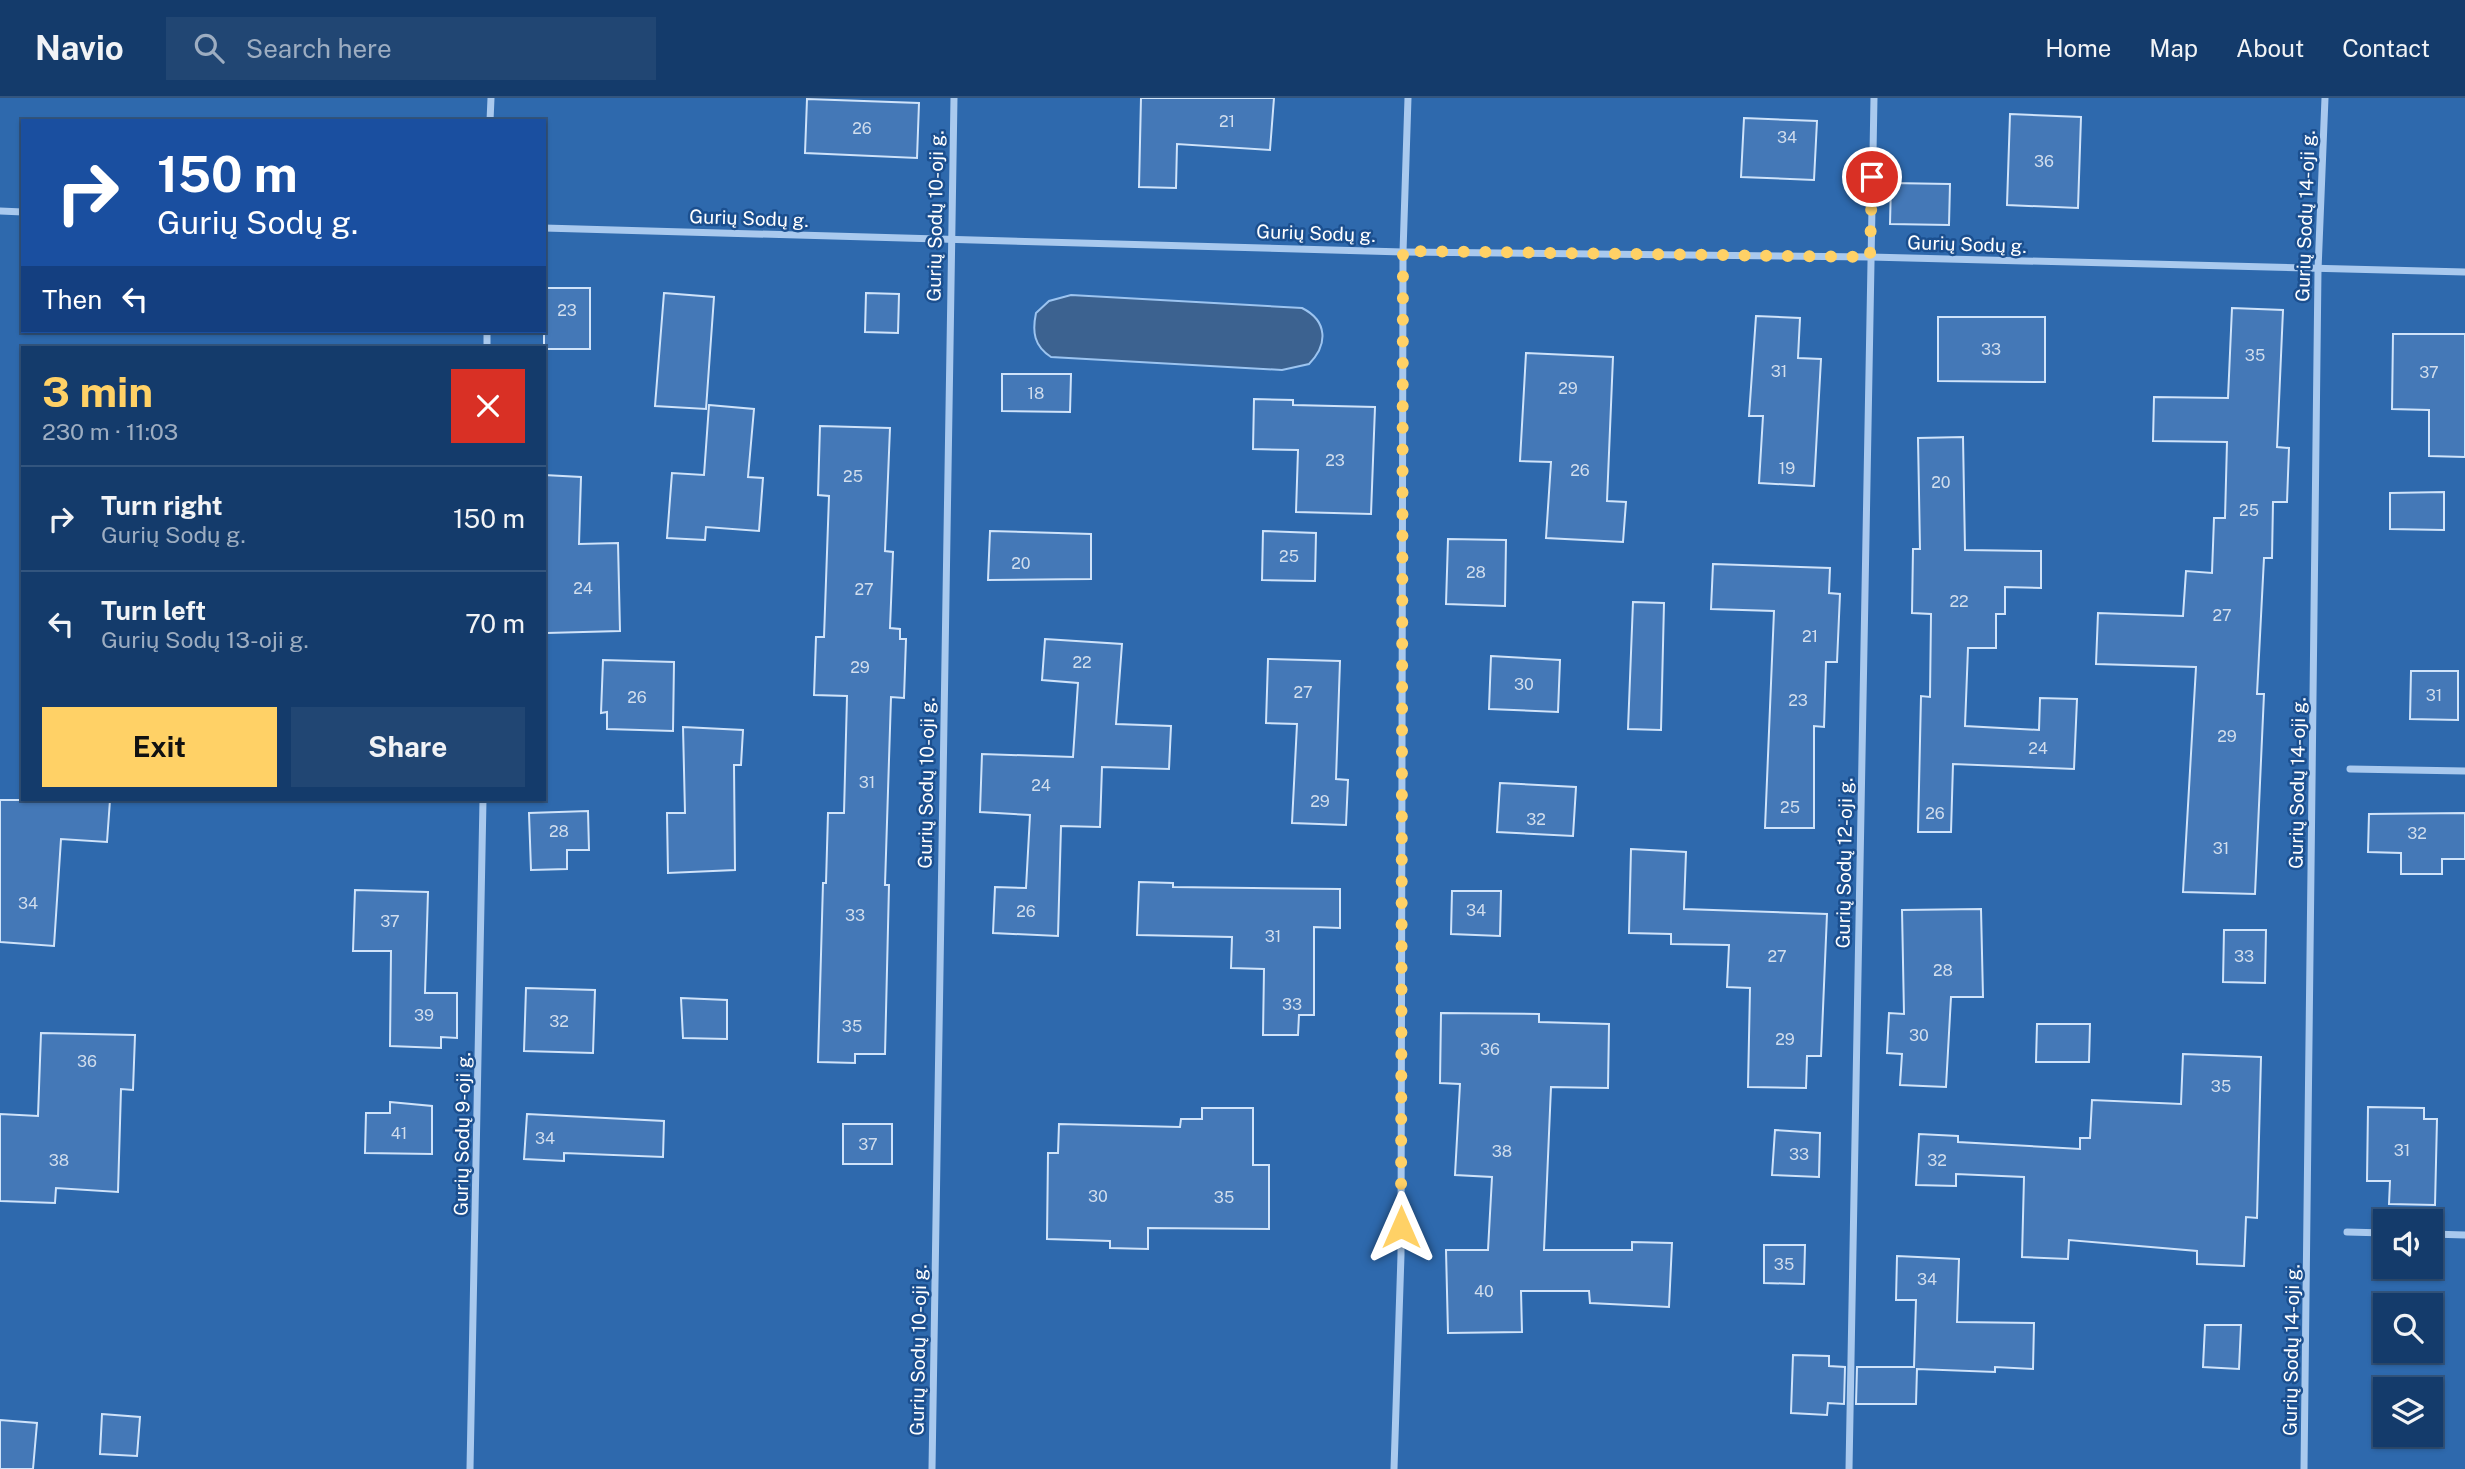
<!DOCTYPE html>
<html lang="en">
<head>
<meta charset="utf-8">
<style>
	body { margin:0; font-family:"Public Sans",sans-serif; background:#214673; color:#f1f3f6; height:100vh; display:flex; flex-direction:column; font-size:26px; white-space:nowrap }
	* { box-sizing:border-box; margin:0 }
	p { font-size:23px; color:#9dadc1 }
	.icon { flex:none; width:38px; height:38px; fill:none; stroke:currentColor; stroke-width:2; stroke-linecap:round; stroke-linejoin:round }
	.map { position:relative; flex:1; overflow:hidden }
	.drawer { position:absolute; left:21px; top:248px; width:525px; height:455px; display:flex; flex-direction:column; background:#143b6b; border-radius:0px; box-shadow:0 2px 5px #0004,0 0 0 2px #33557e }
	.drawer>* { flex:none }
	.top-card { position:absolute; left:21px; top:21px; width:525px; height:214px; border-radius:0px; box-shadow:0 2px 5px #0004,0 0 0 2px #33557e; background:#1a4fa0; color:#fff; overflow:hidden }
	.controls { position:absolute; left:2373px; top:1111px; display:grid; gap:14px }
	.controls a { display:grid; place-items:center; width:70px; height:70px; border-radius:0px; background:#143b6b; box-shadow:0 2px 5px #0004,0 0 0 2px #33557e; font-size:35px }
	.pin { position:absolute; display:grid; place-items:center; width:60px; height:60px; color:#fff; margin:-30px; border:4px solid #fff; border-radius:50%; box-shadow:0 2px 7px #0007 }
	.me { position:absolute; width:77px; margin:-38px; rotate:0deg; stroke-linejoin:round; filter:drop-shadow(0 0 5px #0008) }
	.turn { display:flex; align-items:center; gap:24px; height:147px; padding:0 21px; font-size:32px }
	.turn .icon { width:91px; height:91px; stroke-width:2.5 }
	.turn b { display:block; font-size:49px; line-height:60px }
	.then { display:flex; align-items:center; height:66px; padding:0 21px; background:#0003; gap:14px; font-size:26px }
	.round { display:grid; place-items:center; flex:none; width:74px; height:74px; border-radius:0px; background:#214673 }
	.headline { display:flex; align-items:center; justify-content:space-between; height:119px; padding:0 21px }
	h1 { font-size:42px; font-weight:700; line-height:52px; color:#ffd166 }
	.button { display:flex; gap:14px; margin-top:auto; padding:14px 21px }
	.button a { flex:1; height:80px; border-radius:0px; background:#ffd166; color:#111; font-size:28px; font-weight:700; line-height:80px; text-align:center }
	.button a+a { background:#214673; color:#f1f3f6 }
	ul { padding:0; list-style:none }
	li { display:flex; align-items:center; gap:21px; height:105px; padding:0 21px; border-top:2px solid #33557e }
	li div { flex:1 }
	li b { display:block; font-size:26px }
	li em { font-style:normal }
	header { display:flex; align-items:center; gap:42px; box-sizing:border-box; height:98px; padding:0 35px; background:#143b6b; border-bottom:2px solid #33557e }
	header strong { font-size:33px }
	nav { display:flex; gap:38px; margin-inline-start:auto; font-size:24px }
	.search { width:490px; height:63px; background:#214673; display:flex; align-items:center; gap:18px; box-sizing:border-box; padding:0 24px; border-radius:0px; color:#9dadc1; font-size:26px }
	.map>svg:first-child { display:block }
	.green { fill:#2e69ad; fill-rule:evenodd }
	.water { fill:#3c6290; stroke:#9cc4f0; stroke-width:2 }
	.building { fill:#4478b7; stroke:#cfe3fa; stroke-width:2 }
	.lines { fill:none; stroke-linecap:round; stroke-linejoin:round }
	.street { stroke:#a9c9ee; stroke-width:7 }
	.route { stroke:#ffd166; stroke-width:12; stroke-dasharray:0 21.6 }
	.labels { text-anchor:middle; stroke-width:5; stroke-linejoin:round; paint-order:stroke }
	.number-label { font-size:16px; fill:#d0dded }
	.street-label { font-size:19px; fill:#fff; stroke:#1b4f8f }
</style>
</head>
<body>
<header>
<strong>Navio</strong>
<div class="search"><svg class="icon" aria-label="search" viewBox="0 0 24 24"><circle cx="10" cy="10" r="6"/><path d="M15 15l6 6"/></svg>Search here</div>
<nav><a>Home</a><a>Map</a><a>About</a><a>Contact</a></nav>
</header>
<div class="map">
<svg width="2465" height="1371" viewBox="0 0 2465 1371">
	<rect width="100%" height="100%" fill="#1b4f8f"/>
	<path class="green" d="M 0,0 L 2465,0 L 2465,1371 L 0,1371 ZM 23,23 L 544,23 L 544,233 L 23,233 ZM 23,250 L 544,250 L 544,702 L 23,702 ZM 2385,1124 L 2431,1124 L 2431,1169 L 2385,1169 ZM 2385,1208 L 2431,1208 L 2431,1253 L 2385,1253 ZM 2385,1292 L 2431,1292 L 2431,1337 L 2385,1337 Z"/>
	<path class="water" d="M 1071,197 L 1302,210 C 1328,223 1328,247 1309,266 L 1282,272 L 1051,259 C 1034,248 1032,234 1036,215 L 1049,203 Z"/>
	<g class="building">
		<path d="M 1141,0 L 1274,0 L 1270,52 L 1177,46 L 1176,90 L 1139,89 Z"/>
		<path d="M 807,1 L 919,5 L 917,60 L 805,55 Z"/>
		<path d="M 2010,16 L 2081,19 L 2078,110 L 2007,107 Z"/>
		<path d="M 1744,20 L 1817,23 L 1814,82 L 1741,79 Z"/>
		<path d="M 1891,85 L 1950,86 L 1949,127 L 1890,126 Z"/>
		<rect x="544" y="190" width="46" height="61"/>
		<path d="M 664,195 L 714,199 L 706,311 L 655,308 Z"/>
		<path d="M 866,195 L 899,196 L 898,235 L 865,234 Z"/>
		<path d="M 2232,210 L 2283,212 L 2277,349 L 2289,350 L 2287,404 L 2273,404 L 2272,460 L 2264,460 L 2257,596 L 2264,596 L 2255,796 L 2183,794 L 2196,569 L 2096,566 L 2098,515 L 2183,518 L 2186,473 L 2212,475 L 2214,420 L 2225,420 L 2227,344 L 2153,343 L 2154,299 L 2228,300 Z"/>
		<path d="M 1756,218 L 1800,220 L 1798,260 L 1821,261 L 1814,388 L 1759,385 L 1763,318 L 1749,318 Z"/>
		<path d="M 1938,219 L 2045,219 L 2045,284 L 1938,283 Z"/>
		<path d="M 2393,236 L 2465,236 L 2465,359 L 2429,358 L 2429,312 L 2392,311 Z"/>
		<path d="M 1526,255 L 1613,259 L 1607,403 L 1626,404 L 1623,444 L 1546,440 L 1551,364 L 1520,363 Z"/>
		<path d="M 1002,276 L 1071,276 L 1070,314 L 1002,313 Z"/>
		<path d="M 1254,301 L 1293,302 L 1293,307 L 1375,309 L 1371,416 L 1296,414 L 1298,352 L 1253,351 Z"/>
		<path d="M 709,307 L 754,311 L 748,379 L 763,380 L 759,433 L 706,429 L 705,442 L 667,440 L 672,375 L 704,377 Z"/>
		<path d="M 820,328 L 890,330 L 885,453 L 893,454 L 890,530 L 900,531 L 900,541 L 906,541 L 904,600 L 891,599 L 885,787 L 889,787 L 885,956 L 855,956 L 855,965 L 818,964 L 823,785 L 826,785 L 828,715 L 844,715 L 847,598 L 814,597 L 816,539 L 824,539 L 829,398 L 818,397 Z"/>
		<path d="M 1963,339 L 1965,452 L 2041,453 L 2041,490 L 2005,489 L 2005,516 L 1996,516 L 1996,550 L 1968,550 L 1965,628 L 2039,632 L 2040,600 L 2077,601 L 2074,671 L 1953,666 L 1951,734 L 1918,734 L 1921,598 L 1930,599 L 1931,516 L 1912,515 L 1913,451 L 1920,451 L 1918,340 Z"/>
		<path d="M 544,377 L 581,379 L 579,446 L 618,445 L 620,533 L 547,535 Z"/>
		<path d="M 2444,394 L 2444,432 L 2390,431 L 2390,395 Z"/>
		<path d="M 990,433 L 1091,436 L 1091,481 L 988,482 Z"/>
		<path d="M 1263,433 L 1316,435 L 1315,483 L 1262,482 Z"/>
		<path d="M 1448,441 L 1506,442 L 1505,508 L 1446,506 Z"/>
		<path d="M 1713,466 L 1830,470 L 1829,495 L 1840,496 L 1837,564 L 1826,564 L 1824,629 L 1814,628 L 1814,730 L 1765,730 L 1774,513 L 1711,511 Z"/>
		<path d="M 1633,504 L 1664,505 L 1661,632 L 1628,631 Z"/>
		<path d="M 1045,541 L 1122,546 L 1116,626 L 1171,628 L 1169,671 L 1102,669 L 1100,729 L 1061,728 L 1058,838 L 993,835 L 995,789 L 1026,790 L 1030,717 L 980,714 L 982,656 L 1073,659 L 1078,585 L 1042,582 Z"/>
		<path d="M 1491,558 L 1560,562 L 1558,614 L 1489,611 Z"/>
		<path d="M 1268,561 L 1340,563 L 1336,681 L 1348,682 L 1346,727 L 1292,725 L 1297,626 L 1266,625 Z"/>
		<path d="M 603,562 L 674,564 L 673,633 L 607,631 L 607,614 L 601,615 Z"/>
		<path d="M 2411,573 L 2458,573 L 2458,622 L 2410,621 Z"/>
		<path d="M 683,629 L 743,632 L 741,667 L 734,667 L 735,772 L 668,775 L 667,715 L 685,715 Z"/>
		<path d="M 1500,685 L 1576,689 L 1573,738 L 1497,734 Z"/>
		<path d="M 0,702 L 110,702 L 107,744 L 61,741 L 54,848 L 0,844 Z"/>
		<path d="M 588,713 L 589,752 L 567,752 L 567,771 L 531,772 L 529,715 Z"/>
		<path d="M 2465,715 L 2465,761 L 2442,761 L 2442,776 L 2401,776 L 2401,755 L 2368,754 L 2369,716 Z"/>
		<path d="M 1631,751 L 1686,754 L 1684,811 L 1827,816 L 1821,958 L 1807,958 L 1806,990 L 1748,989 L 1750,890 L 1727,889 L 1729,847 L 1671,846 L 1671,836 L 1629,835 Z"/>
		<path d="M 1139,784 L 1173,785 L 1173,789 L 1340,791 L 1340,830 L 1314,829 L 1314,917 L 1299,917 L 1298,937 L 1263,937 L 1264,871 L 1231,870 L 1232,839 L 1137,837 Z"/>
		<path d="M 355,792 L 428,794 L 425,895 L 457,895 L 457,940 L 441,939 L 441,950 L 390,948 L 391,853 L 353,853 Z"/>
		<path d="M 1452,793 L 1501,793 L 1500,838 L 1451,836 Z"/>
		<path d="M 1981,811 L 1983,899 L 1951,899 L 1946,989 L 1900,987 L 1902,956 L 1887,955 L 1889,915 L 1904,916 L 1902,812 Z"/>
		<path d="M 2224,832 L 2266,832 L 2265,885 L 2223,884 Z"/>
		<path d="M 526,890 L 595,892 L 593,955 L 524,953 Z"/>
		<path d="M 681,900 L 727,902 L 727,941 L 683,940 Z"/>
		<path d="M 1441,915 L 1539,916 L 1539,924 L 1609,926 L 1608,990 L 1551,989 L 1544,1152 L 1632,1152 L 1632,1144 L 1672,1145 L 1669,1209 L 1590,1205 L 1589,1193 L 1521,1193 L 1522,1234 L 1448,1235 L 1446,1152 L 1488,1152 L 1492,1079 L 1455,1077 L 1460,986 L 1440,985 Z"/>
		<path d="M 2037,926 L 2090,926 L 2089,964 L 2036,964 Z"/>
		<path d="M 41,935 L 135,937 L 133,992 L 121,991 L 118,1094 L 56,1090 L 55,1105 L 0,1103 L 0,1016 L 38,1018 Z"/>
		<path d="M 2183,956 L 2261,959 L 2257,1120 L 2246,1119 L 2244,1168 L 2197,1166 L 2197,1153 L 2069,1142 L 2068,1161 L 2022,1159 L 2024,1079 L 1956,1076 L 1956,1088 L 1916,1087 L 1919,1036 L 1958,1038 L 1958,1044 L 2080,1051 L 2080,1040 L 2090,1040 L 2092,1002 L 2181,1006 Z"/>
		<path d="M 390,1004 L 432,1008 L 432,1056 L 365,1055 L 366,1015 L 390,1015 Z"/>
		<path d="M 2368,1009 L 2424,1010 L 2424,1021 L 2437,1021 L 2435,1107 L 2389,1106 L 2390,1083 L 2367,1083 Z"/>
		<path d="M 1202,1010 L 1253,1010 L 1253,1067 L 1269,1067 L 1269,1131 L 1148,1130 L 1148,1151 L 1110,1150 L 1110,1143 L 1047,1141 L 1048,1055 L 1058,1055 L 1059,1026 L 1180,1029 L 1181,1021 L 1202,1021 Z"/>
		<path d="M 527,1016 L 664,1023 L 663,1059 L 564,1055 L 564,1063 L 524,1061 Z"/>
		<rect x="843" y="1026" width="49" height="40"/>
		<path d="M 1775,1032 L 1820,1035 L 1819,1079 L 1772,1077 Z"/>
		<path d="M 1764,1147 L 1805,1147 L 1804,1186 L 1764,1185 Z"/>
		<path d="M 1897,1158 L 1959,1161 L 1957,1224 L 2034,1225 L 2033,1271 L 1995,1269 L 1995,1274 L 1917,1271 L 1916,1306 L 1856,1306 L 1857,1269 L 1914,1269 L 1916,1202 L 1896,1202 Z"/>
		<path d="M 2205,1227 L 2241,1227 L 2239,1271 L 2203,1269 Z"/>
		<path d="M 1793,1257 L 1829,1258 L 1829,1268 L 1845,1269 L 1844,1306 L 1828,1305 L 1827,1317 L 1791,1315 Z"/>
		<path d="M 102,1316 L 140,1319 L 137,1358 L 100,1356 Z"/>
		<path d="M 0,1322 L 37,1325 L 33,1371 L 0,1371 Z"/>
	</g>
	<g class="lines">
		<g class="street">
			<path d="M 490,23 L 491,0"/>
			<path d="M 0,113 L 23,114"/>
			<path d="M 544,130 L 1403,154 L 1870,159 L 2465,174"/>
			<path d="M 487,250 L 487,233"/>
			<path d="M 2350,671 L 2465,673"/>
			<path d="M 2347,1134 L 2385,1135"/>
			<path d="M 2431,1136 L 2465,1137"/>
			<path d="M 470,1371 L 483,702"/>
			<path d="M 932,1371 L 954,0"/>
			<path d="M 1394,1371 L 1401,1157 L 1403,154 L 1408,0"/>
			<path d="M 1849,1371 L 1874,0"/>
			<path d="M 2304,1371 L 2318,172 L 2325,0"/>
		</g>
	</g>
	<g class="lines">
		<path class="route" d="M 1401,1129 L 1403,153 L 1870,159 L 1872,79"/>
	</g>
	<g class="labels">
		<g class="number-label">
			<text x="1227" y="29">21</text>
			<text x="862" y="36">26</text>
			<text x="1787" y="45">34</text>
			<text x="2044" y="69">36</text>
			<text x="567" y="218">23</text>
			<text x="1991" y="257">33</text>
			<text x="2255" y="263">35</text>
			<text x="1779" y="279">31</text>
			<text x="2429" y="280">37</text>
			<text x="1568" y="296">29</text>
			<text x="1036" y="301">18</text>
			<text x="1335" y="368">23</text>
			<text x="1787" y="376">19</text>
			<text x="1580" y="378">26</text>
			<text x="853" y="384">25</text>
			<text x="1941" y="390">20</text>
			<text x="2249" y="418">25</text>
			<text x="1289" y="464">25</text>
			<text x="1021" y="471">20</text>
			<text x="1476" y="480">28</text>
			<text x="583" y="496">24</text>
			<text x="864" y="497">27</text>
			<text x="1959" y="509">22</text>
			<text x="2222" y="523">27</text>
			<text x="1810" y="544">21</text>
			<text x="1082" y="570">22</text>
			<text x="860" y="575">29</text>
			<text x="1524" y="592">30</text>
			<text x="1303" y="600">27</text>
			<text x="2434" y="603">31</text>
			<text x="637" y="605">26</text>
			<text x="1798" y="608">23</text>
			<text x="2227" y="644">29</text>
			<text x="2038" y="656">24</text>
			<text x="867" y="690">31</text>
			<text x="1041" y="693">24</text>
			<text x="1320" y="709">29</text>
			<text x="1790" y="715">25</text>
			<text x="1935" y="721">26</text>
			<text x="1536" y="727">32</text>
			<text x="559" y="739">28</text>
			<text x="2417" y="741">32</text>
			<text x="2221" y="756">31</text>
			<text x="28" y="811">34</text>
			<text x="1476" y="818">34</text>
			<text x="1026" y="819">26</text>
			<text x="855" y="823">33</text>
			<text x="390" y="829">37</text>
			<text x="1273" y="844">31</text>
			<text x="1777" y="864">27</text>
			<text x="2244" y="864">33</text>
			<text x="1943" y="878">28</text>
			<text x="1292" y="912">33</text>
			<text x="424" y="923">39</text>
			<text x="559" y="929">32</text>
			<text x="852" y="934">35</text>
			<text x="1919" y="943">30</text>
			<text x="1785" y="947">29</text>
			<text x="1490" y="957">36</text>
			<text x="87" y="969">36</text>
			<text x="2221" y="994">35</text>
			<text x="399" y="1041">41</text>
			<text x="545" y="1046">34</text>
			<text x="868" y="1052">37</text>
			<text x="2402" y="1058">31</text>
			<text x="1502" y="1059">38</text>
			<text x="1799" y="1062">33</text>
			<text x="59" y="1068">38</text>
			<text x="1937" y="1068">32</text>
			<text x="1098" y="1104">30</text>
			<text x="1224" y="1105">35</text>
			<text x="1784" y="1172">35</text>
			<text x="1927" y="1187">34</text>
			<text x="1484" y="1199">40</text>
		</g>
		<g class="street-label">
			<text transform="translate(935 118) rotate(-89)" y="7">Gurių Sodų 10-oji g.</text>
			<text transform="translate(2305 118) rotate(-88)" y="7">Gurių Sodų 14-oji g.</text>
			<text transform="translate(749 120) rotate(2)" y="7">Gurių Sodų g.</text>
			<text transform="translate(1316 135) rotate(2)" y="7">Gurių Sodų g.</text>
			<text transform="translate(1967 146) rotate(2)" y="7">Gurių Sodų g.</text>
			<text transform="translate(926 685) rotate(-89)" y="7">Gurių Sodų 10-oji g.</text>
			<text transform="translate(2297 685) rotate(-89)" y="7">Gurių Sodų 14-oji g.</text>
			<text transform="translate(1844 765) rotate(-89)" y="7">Gurių Sodų 12-oji g.</text>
			<text transform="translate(462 1036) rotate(-89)" y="7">Gurių Sodų 9-oji g.</text>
			<text transform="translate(918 1252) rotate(-89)" y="7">Gurių Sodų 10-oji g.</text>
			<text transform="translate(2291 1252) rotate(-89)" y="7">Gurių Sodų 14-oji g.</text>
		</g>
	</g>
</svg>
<div class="controls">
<a><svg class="icon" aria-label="sound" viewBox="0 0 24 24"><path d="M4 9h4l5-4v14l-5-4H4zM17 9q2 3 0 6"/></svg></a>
<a><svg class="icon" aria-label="search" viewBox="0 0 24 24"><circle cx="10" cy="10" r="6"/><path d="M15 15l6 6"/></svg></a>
<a><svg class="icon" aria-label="layers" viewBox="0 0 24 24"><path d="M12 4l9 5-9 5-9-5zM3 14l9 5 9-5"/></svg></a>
</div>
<div class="pin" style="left:1872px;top:79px;background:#d93025"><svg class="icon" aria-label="arrive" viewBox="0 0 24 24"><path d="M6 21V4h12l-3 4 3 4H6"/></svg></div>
<svg class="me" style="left:1401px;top:1129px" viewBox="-20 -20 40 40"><path d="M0-17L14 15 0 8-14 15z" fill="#ffd166" stroke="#fff" stroke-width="4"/></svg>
<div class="top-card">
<div class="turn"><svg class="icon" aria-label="right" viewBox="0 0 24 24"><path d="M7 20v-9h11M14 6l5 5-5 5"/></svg><div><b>150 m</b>Gurių Sodų g.</div></div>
<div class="then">Then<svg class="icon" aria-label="left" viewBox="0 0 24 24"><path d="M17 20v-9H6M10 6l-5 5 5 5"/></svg></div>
</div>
<section class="drawer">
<div class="headline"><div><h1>3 min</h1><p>230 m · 11:03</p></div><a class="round" style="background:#d93025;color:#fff"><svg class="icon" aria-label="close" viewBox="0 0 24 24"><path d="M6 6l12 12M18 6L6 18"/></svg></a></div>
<ul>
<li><svg class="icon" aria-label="right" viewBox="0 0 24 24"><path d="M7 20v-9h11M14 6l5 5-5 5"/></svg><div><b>Turn right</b><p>Gurių Sodų g.</p></div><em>150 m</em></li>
<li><svg class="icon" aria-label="left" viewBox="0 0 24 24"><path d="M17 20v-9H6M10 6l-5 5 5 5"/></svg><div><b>Turn left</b><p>Gurių Sodų 13-oji g.</p></div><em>70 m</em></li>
</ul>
<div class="button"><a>Exit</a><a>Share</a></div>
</section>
</div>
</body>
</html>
